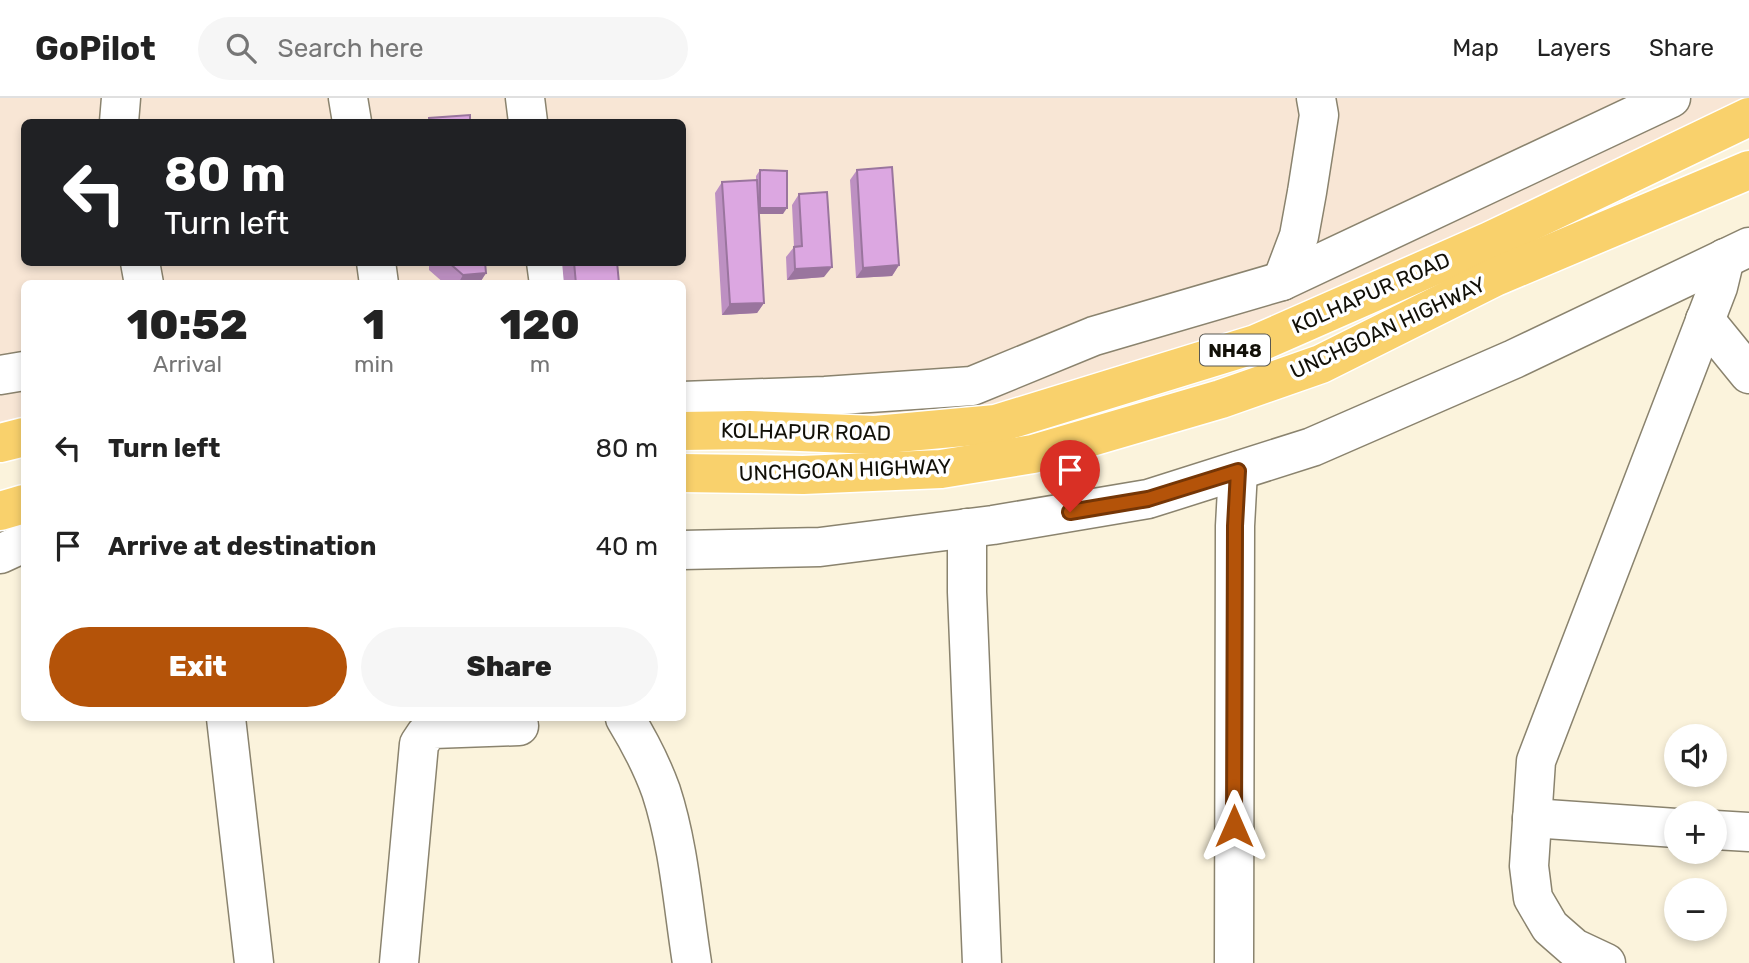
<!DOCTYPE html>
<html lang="en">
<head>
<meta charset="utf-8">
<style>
	body { margin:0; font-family:Rubik,sans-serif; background:#f6f6f6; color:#222; height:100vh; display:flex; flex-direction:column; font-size:26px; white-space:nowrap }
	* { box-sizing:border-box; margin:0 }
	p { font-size:23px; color:#767676 }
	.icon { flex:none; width:38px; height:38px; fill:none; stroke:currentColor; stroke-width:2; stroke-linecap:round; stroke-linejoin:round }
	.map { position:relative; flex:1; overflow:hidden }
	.sheet { position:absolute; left:21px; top:182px; width:665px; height:441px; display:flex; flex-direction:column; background:#fff; border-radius:10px; box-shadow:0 4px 10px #0003 }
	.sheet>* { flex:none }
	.guide { position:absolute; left:21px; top:21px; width:665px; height:147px; border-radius:10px; box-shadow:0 4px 10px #0003; background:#202124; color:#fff; overflow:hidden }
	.tools { position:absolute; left:1664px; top:626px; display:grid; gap:14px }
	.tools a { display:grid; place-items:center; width:63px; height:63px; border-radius:50%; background:#fff; box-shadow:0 4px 10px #0003; font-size:35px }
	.pin { position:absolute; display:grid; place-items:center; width:60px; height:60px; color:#fff; margin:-72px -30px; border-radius:50% 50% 50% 0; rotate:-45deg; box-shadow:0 0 7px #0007 }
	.pin .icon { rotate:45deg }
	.me { position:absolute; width:77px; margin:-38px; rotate:0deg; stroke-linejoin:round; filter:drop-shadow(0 0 5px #0008) }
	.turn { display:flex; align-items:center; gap:24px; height:147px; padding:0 28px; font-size:32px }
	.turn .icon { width:91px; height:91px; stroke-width:2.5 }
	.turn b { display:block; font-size:49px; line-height:60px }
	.eta { display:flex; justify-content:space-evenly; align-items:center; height:119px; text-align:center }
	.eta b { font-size:42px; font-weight:800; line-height:49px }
	.primary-button { display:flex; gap:14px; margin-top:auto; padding:14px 28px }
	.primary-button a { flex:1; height:80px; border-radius:42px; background:#b45309; color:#fff; font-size:28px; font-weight:800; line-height:80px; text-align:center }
	.primary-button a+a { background:#f6f6f6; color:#222 }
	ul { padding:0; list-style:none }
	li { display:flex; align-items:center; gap:21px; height:98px; padding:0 28px }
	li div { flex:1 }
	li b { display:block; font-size:26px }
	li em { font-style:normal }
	header { display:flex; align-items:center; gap:42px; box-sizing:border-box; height:98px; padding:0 35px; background:#fff; border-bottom:2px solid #e0e0e0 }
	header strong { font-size:33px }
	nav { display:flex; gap:38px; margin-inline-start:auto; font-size:24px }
	.search { width:490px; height:63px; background:#f6f6f6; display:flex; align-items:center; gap:18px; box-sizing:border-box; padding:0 24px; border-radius:38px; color:#767676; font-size:26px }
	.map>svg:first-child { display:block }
	.industrial { fill:#f8e6d5; fill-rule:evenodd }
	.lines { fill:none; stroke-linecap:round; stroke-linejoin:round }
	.minor-casing { stroke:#8a836e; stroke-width:41 }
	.highway-casing { stroke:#fff; stroke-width:41 }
	.minor { stroke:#fff; stroke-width:38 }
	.highway { stroke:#f9d16c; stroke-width:38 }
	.wall { fill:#bd90c2 }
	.shaded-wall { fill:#9a759e }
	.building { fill:#dca7e1; stroke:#9a759e; stroke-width:2 }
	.route-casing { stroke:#753606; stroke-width:18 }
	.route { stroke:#b45309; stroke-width:12 }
	.labels { text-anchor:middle; stroke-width:7; stroke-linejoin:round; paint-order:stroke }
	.shield { fill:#fff; stroke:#595852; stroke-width:2 }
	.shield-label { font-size:19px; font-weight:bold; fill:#121008 }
	.street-label { font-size:21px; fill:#121008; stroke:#fff }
</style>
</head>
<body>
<header>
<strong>GoPilot</strong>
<div class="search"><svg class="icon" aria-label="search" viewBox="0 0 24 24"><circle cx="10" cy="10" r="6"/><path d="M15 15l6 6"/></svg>Search here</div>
<nav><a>Map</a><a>Layers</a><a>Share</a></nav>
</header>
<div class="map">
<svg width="1749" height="865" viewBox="0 0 1749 865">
	<rect width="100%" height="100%" fill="#fbf3dc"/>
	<path class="industrial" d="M 0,0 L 1749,0 L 1749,19 L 1522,128 L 996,326 L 683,333 L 682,186 L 24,186 L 24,349 L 0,352 ZM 24,24 L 682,24 L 682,164 L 24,164 Z"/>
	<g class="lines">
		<g class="minor-casing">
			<g id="minor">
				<path d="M 348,0 L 352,24"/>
				<path d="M 525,0 L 528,24"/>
				<path d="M 119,24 L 121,0"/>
				<path d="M 140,164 L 144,186"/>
				<path d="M 376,164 L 379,186"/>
				<path d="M 546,164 L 549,186"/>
				<path d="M 1282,183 L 1299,138 L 1307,94 L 1319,17 L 1316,0"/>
				<path d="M 1705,222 L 1749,276"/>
				<path d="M 0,277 L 24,273"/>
				<path d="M 682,303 L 825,298 L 972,288 L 1094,238 L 1282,183 L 1671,0"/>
				<path d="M 967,430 L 967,494 L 982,865"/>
				<path d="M 682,452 L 820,449 L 993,427 L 1148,401 L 1312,349 L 1514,261 L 1749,149"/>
				<path d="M 0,456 L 24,445"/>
				<path d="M 226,620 L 254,865"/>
				<path d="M 625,620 C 639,643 652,668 661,693 C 679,748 683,808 692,865"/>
				<path d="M 1532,720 L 1676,730"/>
				<path d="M 1715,732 L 1749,734"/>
				<path d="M 399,865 L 419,646 L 425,637 L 433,631 L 519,628"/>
				<path d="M 1234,865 L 1235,428 L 1238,373"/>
				<path d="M 1606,865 L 1574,850 L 1550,829 L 1533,800 L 1529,768 L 1536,663 L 1718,189 L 1725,160"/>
			</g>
		</g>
		<g class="highway-casing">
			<g id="highway">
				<path d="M 682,333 L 749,332 L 875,337 L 996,326 L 1256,246 L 1490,143 L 1749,19"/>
				<path d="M 0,345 L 24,339"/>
				<path d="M 682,375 L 803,377 L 941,371 L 1033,356 L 1221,301 L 1321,266 L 1495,179 L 1749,72"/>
				<path d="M 0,413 L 24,406"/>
			</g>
		</g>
		<use href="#minor" class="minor"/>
		<use href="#highway" class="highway"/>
	</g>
	<g class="wall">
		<path d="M 760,72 L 783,116 L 759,116 L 764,205 L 757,215 L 722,217 L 715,95 L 722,84 L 756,82 L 756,78 Z"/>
		<path d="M 857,72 L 899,167 L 892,178 L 856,180 L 850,82 Z"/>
		<path d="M 799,96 L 824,179 L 787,182 L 786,159 L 794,149 L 792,107 Z"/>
		<path d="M 429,164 L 485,164 L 486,175 L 479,186 L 445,186 L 429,172 Z"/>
		<path d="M 562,164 L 617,164 L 618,186 L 564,186 Z"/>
	</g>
	<g class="shaded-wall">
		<path d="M 760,110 L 787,110 L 783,116 L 756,116 Z"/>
		<path d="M 899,167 L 892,178 L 856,180 L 863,170 Z"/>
		<path d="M 832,169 L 824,179 L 787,182 L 795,171 Z"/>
		<path d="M 486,175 L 479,186 L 458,186 L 463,177 Z"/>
		<path d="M 764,205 L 757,215 L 722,217 L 730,206 Z"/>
	</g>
	<g class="building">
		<path d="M 470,17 L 470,24 L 429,24 L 429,20 Z"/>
		<path d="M 892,69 L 899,167 L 863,170 L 857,72 Z"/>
		<path d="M 760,72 L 787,73 L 787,110 L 760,110 Z"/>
		<path d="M 757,82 L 764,205 L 730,206 L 722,84 Z"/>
		<path d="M 827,94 L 832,169 L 795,171 L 794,149 L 802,148 L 799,96 Z"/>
		<path d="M 448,164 L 485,164 L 486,175 L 463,177 Z"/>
		<path d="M 574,164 L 617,164 L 619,185 L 576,186 Z"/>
	</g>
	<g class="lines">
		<g class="route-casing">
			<path id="route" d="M 1070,414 L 1148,401 L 1238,373 L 1235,428 L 1234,728"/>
		</g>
		<use href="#route" class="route"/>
	</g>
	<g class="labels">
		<rect class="shield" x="1200" y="236.5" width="70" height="31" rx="5"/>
		<g class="shield-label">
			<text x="1235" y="259">NH48</text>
		</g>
		<g class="street-label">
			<text transform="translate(1371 195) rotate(-24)" y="7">KOLHAPUR ROAD</text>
			<text transform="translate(1388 230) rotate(-25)" y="7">UNCHGOAN HIGHWAY</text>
			<text transform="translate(806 334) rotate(1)" y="7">KOLHAPUR ROAD</text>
			<text transform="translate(845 372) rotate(-2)" y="7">UNCHGOAN HIGHWAY</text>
		</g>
	</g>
</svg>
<div class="tools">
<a><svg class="icon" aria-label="sound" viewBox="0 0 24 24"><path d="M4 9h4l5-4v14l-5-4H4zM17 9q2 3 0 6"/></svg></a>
<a>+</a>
<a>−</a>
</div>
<div class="pin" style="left:1070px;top:414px;background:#d93025"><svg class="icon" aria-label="arrive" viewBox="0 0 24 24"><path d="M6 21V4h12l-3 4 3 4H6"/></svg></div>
<svg class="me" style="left:1234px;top:728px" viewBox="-20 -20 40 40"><path d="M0-17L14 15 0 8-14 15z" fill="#b45309" stroke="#fff" stroke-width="4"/></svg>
<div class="guide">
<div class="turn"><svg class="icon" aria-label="left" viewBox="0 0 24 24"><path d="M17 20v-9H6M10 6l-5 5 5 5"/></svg><div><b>80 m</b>Turn left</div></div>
</div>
<section class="sheet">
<div class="eta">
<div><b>10:52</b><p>Arrival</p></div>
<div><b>1</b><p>min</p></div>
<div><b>120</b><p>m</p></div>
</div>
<ul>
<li><svg class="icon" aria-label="left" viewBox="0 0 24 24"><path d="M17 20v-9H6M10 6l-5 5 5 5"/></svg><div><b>Turn left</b></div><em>80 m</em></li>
<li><svg class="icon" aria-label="arrive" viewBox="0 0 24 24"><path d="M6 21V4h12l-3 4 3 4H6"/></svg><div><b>Arrive at destination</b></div><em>40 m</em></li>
</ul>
<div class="primary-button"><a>Exit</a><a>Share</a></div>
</section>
</div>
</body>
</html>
